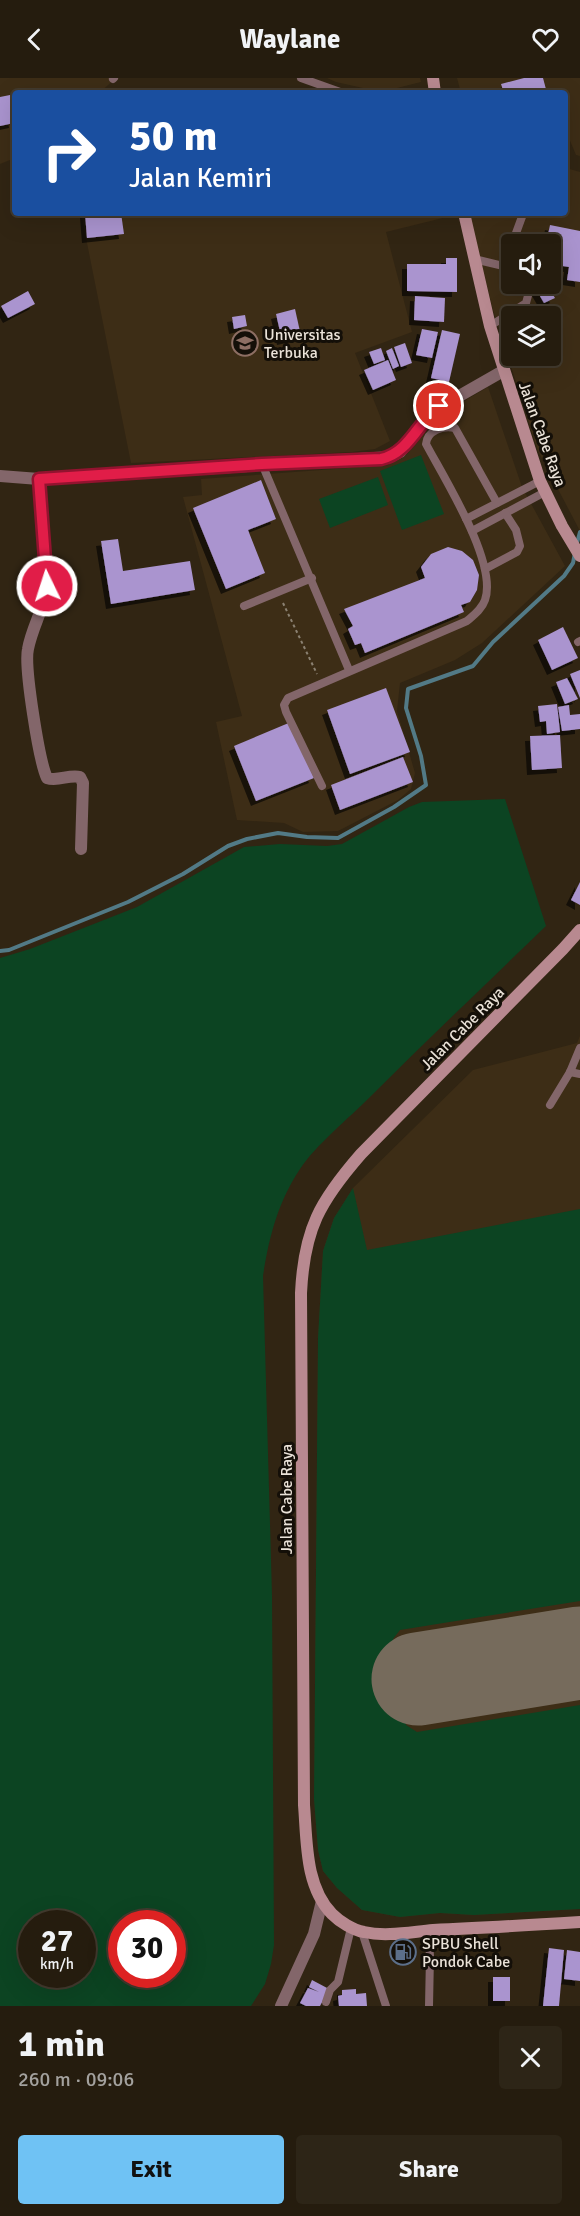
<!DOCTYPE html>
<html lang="en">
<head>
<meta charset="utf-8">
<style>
	body { margin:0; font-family:Signika,sans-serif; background:#2d2517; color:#f1f3f6; height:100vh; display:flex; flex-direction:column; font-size:22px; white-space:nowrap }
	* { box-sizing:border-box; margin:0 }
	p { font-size:20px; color:#a3a19e }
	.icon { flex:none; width:33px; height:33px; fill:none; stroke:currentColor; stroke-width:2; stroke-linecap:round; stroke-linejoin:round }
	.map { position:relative; height:1928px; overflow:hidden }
	.panel { display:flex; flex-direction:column; background:#251c0e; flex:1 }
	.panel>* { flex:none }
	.top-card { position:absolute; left:12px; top:12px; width:556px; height:126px; border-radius:6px; box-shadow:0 6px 24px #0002,0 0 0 2px #423a2e; background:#1a4fa0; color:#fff; overflow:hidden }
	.buttons { position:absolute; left:501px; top:156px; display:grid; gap:12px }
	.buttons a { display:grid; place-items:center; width:60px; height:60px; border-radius:6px; background:#251c0e; box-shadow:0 6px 24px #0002,0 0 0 2px #423a2e; font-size:30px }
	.speed { position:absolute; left:18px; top:1832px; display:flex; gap:12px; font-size:30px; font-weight:700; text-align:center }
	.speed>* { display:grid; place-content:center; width:78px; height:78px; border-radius:50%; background:#251c0e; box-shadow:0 6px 24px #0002,0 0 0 2px #423a2e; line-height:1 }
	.speed small { font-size:15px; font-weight:400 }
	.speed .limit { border:9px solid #d22; background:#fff; color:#111 }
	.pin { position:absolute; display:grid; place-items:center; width:51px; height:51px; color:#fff; margin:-26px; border:3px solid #fff; border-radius:50%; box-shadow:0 2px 6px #0007 }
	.me { position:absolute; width:66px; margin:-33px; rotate:356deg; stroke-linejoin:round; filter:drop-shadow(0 0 4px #0008) }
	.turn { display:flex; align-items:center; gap:21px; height:126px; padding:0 18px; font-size:27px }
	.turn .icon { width:78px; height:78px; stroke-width:2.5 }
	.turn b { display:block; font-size:42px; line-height:51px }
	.round { display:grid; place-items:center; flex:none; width:63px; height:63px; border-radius:6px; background:#2d2517 }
	.headline { display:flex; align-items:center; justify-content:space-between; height:102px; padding:0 18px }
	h1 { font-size:36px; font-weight:700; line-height:45px }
	.cta { display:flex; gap:12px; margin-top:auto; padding:12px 18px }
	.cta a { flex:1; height:69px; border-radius:6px; background:#6fc2f4; color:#111; font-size:24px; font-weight:700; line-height:69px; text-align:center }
	.cta a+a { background:#2d2517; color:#f1f3f6 }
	header { display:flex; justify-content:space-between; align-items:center; height:78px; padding:0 18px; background:#251c0e; font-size:27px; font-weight:700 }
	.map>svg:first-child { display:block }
	.built { fill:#3d2d16; fill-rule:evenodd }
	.green { fill:#0c4422; fill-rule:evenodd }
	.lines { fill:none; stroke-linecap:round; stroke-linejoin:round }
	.stream { stroke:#527a86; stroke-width:4 }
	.runway { stroke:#766b5c; stroke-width:93 }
	.building { fill:#aa94cf; filter:url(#shadow) }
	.path { stroke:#8b8172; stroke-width:2; stroke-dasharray:3 3; stroke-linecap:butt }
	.service { stroke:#83666a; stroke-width:8 }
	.minor { stroke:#83666a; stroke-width:12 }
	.tertiary { stroke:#83666a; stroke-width:12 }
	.secondary { stroke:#b88990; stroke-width:12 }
	.route-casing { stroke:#92132f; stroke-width:15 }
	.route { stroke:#e11d48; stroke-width:10 }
	.labels { text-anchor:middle; stroke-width:6; stroke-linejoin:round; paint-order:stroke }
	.poi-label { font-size:16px; fill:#eae2d8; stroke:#140f08; text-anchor:start }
	.street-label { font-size:16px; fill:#eae2d8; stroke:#140f08 }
</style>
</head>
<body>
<header><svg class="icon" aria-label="back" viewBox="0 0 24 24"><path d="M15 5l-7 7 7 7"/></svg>Waylane<svg class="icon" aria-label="heart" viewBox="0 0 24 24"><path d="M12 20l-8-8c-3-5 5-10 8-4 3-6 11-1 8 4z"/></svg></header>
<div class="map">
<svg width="580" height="1928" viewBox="0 0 580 1928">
	<defs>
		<filter id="shadow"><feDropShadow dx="-5" dy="5" stdDeviation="0" flood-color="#0009"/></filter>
	</defs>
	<rect width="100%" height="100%" fill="#312513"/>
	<g class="built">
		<path d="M 0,0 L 116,0 L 99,15 L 15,15 L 15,80 L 0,86 Z"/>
		<path d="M 327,0 L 420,0 L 421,4 L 381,14 L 336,4 Z"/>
		<path d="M 457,0 L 580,0 L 580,78 L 576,77 L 566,53 L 566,15 L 461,15 Z"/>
		<path d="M 566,90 L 580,94 L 580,453 L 538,373 L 493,232 L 469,135 L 566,135 ZM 512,166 L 550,166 L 550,206 L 512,206 ZM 512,238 L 550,238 L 550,278 L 512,278 Z"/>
		<path d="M 81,135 L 463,135 L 386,154 L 412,254 L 355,275 L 390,363 L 375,371 L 352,374 L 131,385 Z"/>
		<path d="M 488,309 L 522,409 L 565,488 L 482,565 L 455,582 L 400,605 L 397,633 L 415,695 L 411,711 L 398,722 L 338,753 L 303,754 L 284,745 L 237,742 L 216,644 L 242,638 L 183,419 L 202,417 L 201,401 L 388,387 L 408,375 L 439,338 Z"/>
		<path d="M 580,958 L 580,1831 L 474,1837 L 440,1835 L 400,1839 L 362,1832 L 337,1810 L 323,1793 L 318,1772 L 314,1721 L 318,1260 L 323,1173 L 334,1140 L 353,1110 L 473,992 L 577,965 Z"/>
	</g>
	<g class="green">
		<path d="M 421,377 L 444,436 L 402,452 L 380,393 Z"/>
		<path d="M 378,399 L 388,427 L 330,450 L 319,421 Z"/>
		<path d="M 505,721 L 546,848 C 487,905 428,961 370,1019 C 349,1040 315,1068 300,1091 C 278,1124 269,1159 263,1198 L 272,1517 L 274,1867 L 271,1886 L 265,1906 L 251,1928 L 0,1928 L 0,880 L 30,871 L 137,829 L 244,769 L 280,766 L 327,768 L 342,766 L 409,729 L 422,724 ZM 32,1845 L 82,1845 L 82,1896 L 32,1896 ZM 122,1845 L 172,1845 L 172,1896 L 122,1896 Z"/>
		<path d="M 353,1110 L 367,1172 L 580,1131 L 580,1523 L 400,1552 L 393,1561 L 406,1647 L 417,1654 L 580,1627 L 580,1831 L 474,1837 L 440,1835 L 400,1839 L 362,1832 L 337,1810 L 323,1793 L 318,1772 L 314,1721 L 318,1260 L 323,1173 L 334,1140 Z"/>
	</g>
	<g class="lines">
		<g class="stream">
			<path d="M 577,465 L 580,454"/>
			<path d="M 0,873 L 9,872 L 128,824 L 183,796 L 228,768 L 247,761 L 278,755 L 307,759 L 338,760 L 394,729 L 426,707 L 421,678 L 406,630 L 408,611 L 473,588 L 493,564 L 564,498 L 573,485 L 575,475"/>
		</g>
		<path class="runway" d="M 418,1601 L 580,1575"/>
	</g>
	<g class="building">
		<path d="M 524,0 L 543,0 L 547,15 L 504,15 L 501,6 Z"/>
		<path d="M 10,17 L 14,45 L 0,48 L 0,19 Z"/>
		<path d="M 85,135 L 121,135 L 124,156 L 87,160 Z"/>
		<path d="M 550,147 L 580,153 L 580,204 L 567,202 L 569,189 L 550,186 L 550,166 L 546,166 Z"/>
		<path d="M 446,180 L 457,180 L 457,214 L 407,213 L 407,186 L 446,186 Z"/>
		<path d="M 547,207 L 555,220 L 544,225 L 537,213 Z"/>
		<path d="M 28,213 L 35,226 L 8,240 L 1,228 Z"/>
		<path d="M 415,218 L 445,220 L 444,244 L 414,242 Z"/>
		<path d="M 295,231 L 301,258 L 282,262 L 276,236 Z"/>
		<path d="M 245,237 L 247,248 L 234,251 L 232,239 Z"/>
		<path d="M 422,251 L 438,254 L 432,280 L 416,277 Z"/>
		<path d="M 442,252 L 460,256 L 449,304 L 431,300 Z"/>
		<path d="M 405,265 L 412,285 L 401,289 L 394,269 Z"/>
		<path d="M 381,270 L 385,282 L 374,286 L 369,274 Z"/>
		<path d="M 392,270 L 399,288 L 393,291 L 386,273 Z"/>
		<path d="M 388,282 L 396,302 L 373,312 L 364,292 Z"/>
		<path d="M 261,402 L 276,441 L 248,452 L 265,495 L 226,511 L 193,430 Z"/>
		<path d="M 118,461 L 123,493 L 190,483 L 195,512 L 111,526 L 101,463 Z"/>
		<path d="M 448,469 L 462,473 L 473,482 L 479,497 L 477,512 L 470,524 L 461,527 L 464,534 L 365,575 L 361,565 L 355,567 L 348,551 L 353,548 L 344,531 L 425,500 L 421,489 L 431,476 Z"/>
		<path d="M 563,549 L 578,580 L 552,592 L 538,562 Z"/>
		<path d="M 580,592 L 580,620 L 570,596 Z"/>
		<path d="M 567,600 L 578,621 L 565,626 L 556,604 Z"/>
		<path d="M 386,610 L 410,674 L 350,696 L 327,632 Z"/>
		<path d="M 557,626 L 560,654 L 547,656 L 546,643 L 540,644 L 538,628 Z"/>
		<path d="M 569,627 L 570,637 L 580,636 L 580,651 L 562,653 L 558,629 Z"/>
		<path d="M 291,644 L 314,700 L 256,723 L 234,668 Z"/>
		<path d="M 560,657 L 562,690 L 532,692 L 530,658 Z"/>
		<path d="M 403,679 L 413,704 L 340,732 L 331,707 Z"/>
		<path d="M 580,804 L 580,827 L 571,822 Z"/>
		<path d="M 549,1870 L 564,1872 L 559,1928 L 543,1928 Z"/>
		<path d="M 567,1872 L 580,1874 L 580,1903 L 564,1901 Z"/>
		<rect x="493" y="1899" width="17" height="24"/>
		<path d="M 312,1902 L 329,1911 L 320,1928 L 306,1928 L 300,1925 L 308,1910 L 319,1914 L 309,1909 Z"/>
		<path d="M 356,1911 L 356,1916 L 366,1915 L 367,1928 L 339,1928 L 338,1918 L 342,1917 L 342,1912 Z"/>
	</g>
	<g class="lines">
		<path class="path" d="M 283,525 L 317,596"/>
		<g class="service">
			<path d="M 301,0 L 343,15"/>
			<path d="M 113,1 L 114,0"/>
			<path d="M 512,166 L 523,136"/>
			<path d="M 474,181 L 512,190"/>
			<path d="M 504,188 L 512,167"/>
			<path d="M 490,248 L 526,225 L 529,214 L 528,206"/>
			<path d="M 262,386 L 349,592"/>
			<path d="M 466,441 L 540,403"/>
			<path d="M 472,453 L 545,414"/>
			<path d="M 485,491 L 517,474 L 520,468 L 516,452 L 505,435"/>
			<path d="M 244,528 L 312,500"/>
			<path d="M 578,564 L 580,563"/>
			<path d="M 322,708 L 286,634 L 284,627 L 288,620 L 467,543 C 474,537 482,531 485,522 C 498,485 444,400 426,366 C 427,353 443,347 455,350 L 497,425"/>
			<path d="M 570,994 L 580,996"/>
			<path d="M 550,1027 L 570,994 L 580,970"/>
			<path d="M 428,1853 L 430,1878 L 429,1928"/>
			<path d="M 362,1854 L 386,1928"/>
			<path d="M 326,1924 L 330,1912 L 338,1904 L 351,1850"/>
		</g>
		<path class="minor" d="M 39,401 L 47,509 C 44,531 32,549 28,571 C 24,588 39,683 47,700 C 58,704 69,696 80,699 L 83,705 L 81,771"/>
		<g class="tertiary">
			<path d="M 0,398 L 39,401 L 390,379 L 400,374 L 433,333 L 503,293"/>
			<path d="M 281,1928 L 314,1856 L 322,1823"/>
		</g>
		<g class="secondary">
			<path d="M 433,0 L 435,15"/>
			<path d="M 464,135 L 490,248 L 540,403 L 562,448 L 580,478"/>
			<path d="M 580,852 L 563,871 L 361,1076 C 320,1123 304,1151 301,1215 L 304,1727 C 307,1764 305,1808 332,1836 C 340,1844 353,1852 364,1854 C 386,1859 410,1854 433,1852 C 482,1850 531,1847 580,1844"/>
		</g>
	</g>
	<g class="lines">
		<g class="route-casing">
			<path id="route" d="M 47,508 L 39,401 L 262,386 L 381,381 C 409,375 418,344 439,328"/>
		</g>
		<use href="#route" class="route"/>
	</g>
	<defs>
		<g id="university-ring" transform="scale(1.35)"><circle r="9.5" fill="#140f08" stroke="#8d6e63" stroke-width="1.5"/><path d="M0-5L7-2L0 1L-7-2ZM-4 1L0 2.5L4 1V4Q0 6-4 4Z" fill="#8d6e63"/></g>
		<g id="fuel-ring" transform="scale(1.35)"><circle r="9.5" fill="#140f08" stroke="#5c6f8a" stroke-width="1.5"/><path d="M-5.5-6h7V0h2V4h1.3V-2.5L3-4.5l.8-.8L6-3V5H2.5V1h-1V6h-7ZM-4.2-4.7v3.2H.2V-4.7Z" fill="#5c6f8a"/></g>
	</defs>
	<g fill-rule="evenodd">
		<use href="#university-ring" x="245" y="265"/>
		<use href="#fuel-ring" x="403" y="1874"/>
	</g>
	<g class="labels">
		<g class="poi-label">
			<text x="264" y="262">Universitas<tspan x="264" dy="18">Terbuka</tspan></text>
			<text x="422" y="1871">SPBU Shell<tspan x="422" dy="18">Pondok Cabe</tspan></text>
		</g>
		<g class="street-label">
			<text transform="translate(543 356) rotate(70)" y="6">Jalan Cabe Raya</text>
			<text transform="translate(462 950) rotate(-45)" y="6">Jalan Cabe Raya</text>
			<text transform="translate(286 1421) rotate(-90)" y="6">Jalan Cabe Raya</text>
		</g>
	</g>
</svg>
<div class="buttons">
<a><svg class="icon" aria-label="sound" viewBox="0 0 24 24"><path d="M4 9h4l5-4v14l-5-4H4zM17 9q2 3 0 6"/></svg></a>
<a><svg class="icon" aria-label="layers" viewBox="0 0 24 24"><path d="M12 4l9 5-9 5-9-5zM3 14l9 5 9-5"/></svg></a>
</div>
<div class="speed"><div>27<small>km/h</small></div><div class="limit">30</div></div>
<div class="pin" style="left:439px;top:328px;background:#d93025"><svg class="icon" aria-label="arrive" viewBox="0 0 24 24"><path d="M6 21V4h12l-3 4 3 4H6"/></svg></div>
<svg class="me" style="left:47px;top:508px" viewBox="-20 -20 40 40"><circle r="17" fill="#e11d48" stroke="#fff" stroke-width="3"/><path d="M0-11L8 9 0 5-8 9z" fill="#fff"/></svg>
<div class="top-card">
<div class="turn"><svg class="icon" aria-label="right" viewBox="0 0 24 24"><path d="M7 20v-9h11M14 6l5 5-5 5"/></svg><div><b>50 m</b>Jalan Kemiri</div></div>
</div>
</div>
<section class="panel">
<div class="headline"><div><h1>1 min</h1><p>260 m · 09:06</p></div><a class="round"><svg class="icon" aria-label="close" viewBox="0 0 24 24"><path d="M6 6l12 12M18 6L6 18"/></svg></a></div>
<div class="cta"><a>Exit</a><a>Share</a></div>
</section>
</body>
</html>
